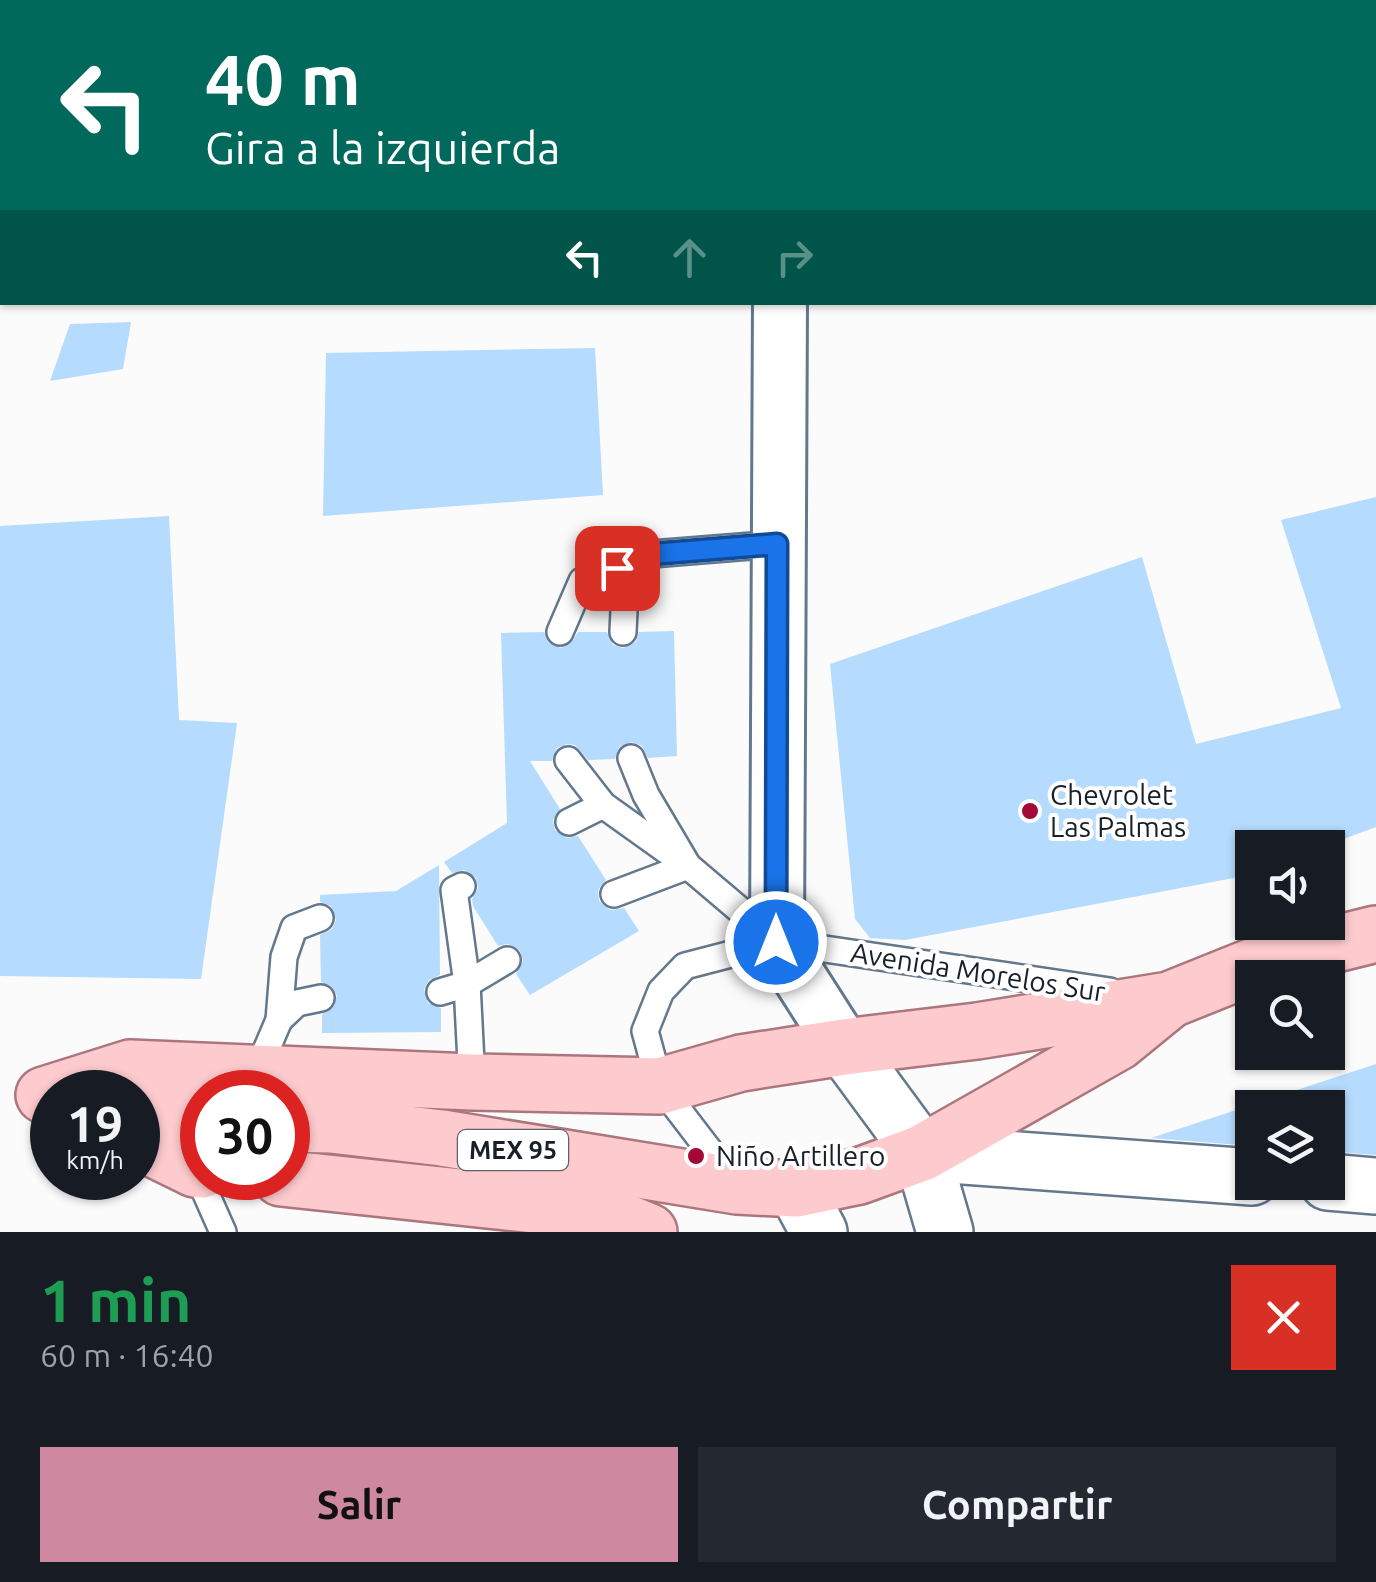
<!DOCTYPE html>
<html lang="es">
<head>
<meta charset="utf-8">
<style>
	body { margin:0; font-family:Ubuntu,sans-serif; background:#242831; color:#f1f3f6; height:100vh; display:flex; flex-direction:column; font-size:38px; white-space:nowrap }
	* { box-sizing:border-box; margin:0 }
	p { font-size:32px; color:#9ea1a6 }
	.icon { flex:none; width:55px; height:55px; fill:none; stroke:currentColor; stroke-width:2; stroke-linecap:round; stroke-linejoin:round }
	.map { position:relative; height:1232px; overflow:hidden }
	.sheet { display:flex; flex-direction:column; background:#171b24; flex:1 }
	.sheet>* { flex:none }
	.guide { position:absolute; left:0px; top:0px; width:1378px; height:305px; box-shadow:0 2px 8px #0004; background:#00695c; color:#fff; overflow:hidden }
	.buttons { position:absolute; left:1235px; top:830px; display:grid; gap:20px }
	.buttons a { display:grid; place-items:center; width:110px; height:110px; border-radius:0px; background:#171b24; box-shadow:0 2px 8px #0004; font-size:50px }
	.speed { position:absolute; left:30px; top:1070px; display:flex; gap:20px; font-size:50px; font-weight:700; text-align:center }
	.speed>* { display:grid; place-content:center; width:130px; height:130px; border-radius:50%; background:#171b24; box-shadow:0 2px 8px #0004; line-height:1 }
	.speed small { font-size:25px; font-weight:400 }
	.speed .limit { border:15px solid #d22; background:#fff; color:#111 }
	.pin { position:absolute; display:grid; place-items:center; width:85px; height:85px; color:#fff; margin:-42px; border-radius:20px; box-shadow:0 5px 15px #0006 }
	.me { position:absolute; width:110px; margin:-55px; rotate:0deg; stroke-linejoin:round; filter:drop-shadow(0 0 8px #0008) }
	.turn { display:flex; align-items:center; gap:35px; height:210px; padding:0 40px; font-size:45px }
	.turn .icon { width:130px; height:130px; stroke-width:2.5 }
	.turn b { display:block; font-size:70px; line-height:85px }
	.lanes { display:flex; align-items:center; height:95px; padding:0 40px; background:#0003; justify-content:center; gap:50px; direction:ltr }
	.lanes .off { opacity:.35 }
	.round { display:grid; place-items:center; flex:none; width:105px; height:105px; border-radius:0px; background:#242831 }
	.head { display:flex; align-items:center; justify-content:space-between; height:170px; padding:0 40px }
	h1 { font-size:60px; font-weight:700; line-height:75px; color:#1e9e55 }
	.action { display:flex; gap:20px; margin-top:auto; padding:20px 40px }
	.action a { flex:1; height:115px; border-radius:0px; background:#ce89a0; color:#111; font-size:40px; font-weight:700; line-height:115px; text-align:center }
	.action a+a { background:#242831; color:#f1f3f6 }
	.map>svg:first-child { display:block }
	.building { fill:#b5dbfe }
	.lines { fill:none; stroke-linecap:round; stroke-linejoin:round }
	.service-casing { stroke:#63788c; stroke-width:30 }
	.minor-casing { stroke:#63788c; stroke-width:58 }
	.tertiary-casing { stroke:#63788c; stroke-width:60 }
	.primary-casing { stroke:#ab777e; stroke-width:60 }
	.service { stroke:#fff; stroke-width:25 }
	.minor { stroke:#fff; stroke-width:52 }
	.tertiary { stroke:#fff; stroke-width:55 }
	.primary { stroke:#fdcacd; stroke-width:55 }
	.route-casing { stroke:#114b97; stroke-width:25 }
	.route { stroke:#1a73e8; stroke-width:18 }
	.poi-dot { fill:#a40837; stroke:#fff; stroke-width:4 }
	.labels { text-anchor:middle; stroke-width:8; stroke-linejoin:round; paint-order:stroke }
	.shield { fill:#fff; stroke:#5d6368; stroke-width:2.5 }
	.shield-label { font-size:25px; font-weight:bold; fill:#172028 }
	.poi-label { font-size:28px; fill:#172028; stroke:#fff; text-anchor:start }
	.street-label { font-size:28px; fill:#172028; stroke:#fff }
</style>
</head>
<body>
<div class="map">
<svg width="1376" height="1232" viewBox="0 0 1376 1232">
	<rect width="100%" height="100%" fill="#fbfbfb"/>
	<g class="building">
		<path d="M 131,322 L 123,369 L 50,381 L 70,324 Z"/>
		<path d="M 595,348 L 603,495 L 323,516 L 326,353 Z"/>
		<path d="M 1376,497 L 1376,827 L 1319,848 L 1252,848 L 1252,871 L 1234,878 L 905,940 L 870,938 L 855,919 L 830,664 L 1142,557 L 1196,744 L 1341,708 L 1281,520 Z"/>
		<path d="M 169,516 L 179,720 L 237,723 L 201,979 L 0,976 L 0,526 Z"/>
		<path d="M 674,631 L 677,756 L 648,758 L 642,746 L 632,742 L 619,747 L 615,759 L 588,760 L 575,745 L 567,744 L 557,748 L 552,761 L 530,761 L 560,809 L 553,820 L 555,830 L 567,838 L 578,836 L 606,880 L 598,890 L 599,901 L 610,910 L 624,908 L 639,931 L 530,995 L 516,974 L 523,961 L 520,951 L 508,944 L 498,946 L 473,906 L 472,899 L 478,888 L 476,878 L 464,870 L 452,873 L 444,862 L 507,823 L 501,633 L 544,632 L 548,642 L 561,648 L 570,644 L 578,632 L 607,632 L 613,645 L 623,648 L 636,642 L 639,632 Z"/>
		<path d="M 439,865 L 440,975 L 429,980 L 424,989 L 428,1003 L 441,1008 L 441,1032 L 322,1033 L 322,1014 L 332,1009 L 337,996 L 332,987 L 321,982 L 320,935 L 332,929 L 336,920 L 331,906 L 320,902 L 320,895 L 396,891 Z"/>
		<path d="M 1376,1064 L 1376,1155 L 1328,1151 L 1328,1108 L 1252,1108 L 1252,1146 L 1151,1138 Z"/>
	</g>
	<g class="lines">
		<g class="service-casing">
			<g id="service">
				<path d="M 560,632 L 582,581 L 652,554"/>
				<path d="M 623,632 L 625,589 L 652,554 L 777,544"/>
				<path d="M 631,758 L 646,795 L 688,866 L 774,939"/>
				<path d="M 568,760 L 603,805 L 680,860"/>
				<path d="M 569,822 L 603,805"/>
				<path d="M 614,894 L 688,866"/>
				<path d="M 440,992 L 467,984 L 454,890 L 462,886"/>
				<path d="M 279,1020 L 297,1003 L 321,998"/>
				<path d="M 256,1074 L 279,1020 L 284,957 L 294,928 L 320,918"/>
				<path d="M 472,1082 L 467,984 L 507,960"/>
				<path d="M 195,1169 L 223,1232"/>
				<path d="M 732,1180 L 660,1086 L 645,1031 L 661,991 L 685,966 L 777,942 L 1110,991"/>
			</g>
		</g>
		<g class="minor-casing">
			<g id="minor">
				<path d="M 437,0 L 441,2"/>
				<path d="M 1375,75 L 1376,75"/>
				<path d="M 780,302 L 777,942 L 844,1047"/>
			</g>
		</g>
		<g class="tertiary-casing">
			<g id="tertiary">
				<path d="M 844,1047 L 922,1153 L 945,1232"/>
				<path d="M 922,1153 L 1252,1177"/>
				<path d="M 1328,1182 L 1376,1186"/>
				<path d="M 796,1189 L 819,1232"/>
			</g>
		</g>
		<g class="primary-casing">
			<g id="primary">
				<path d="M 44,1095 L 130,1068 L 472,1082 L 660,1086 L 741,1063 L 844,1047 L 977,1031 L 1169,1000 L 1266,961 L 1376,934"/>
				<path d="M 138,1113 L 202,1119"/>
				<path d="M 288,1124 L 331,1125 L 442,1138 L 737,1186 L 796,1189 L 859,1176 L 922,1153 L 1118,1042 L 1167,1002"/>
				<path d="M 138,1141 L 195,1169 L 202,1170"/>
				<path d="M 281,1178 L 553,1207 L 613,1217 L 649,1232"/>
			</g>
		</g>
		<use href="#service" class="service"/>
		<use href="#minor" class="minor"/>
		<use href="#tertiary" class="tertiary"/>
		<use href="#primary" class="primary"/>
	</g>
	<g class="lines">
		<g class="route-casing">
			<path id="route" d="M 617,568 L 652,554 L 777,544 L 776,942"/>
		</g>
		<use href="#route" class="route"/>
	</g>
	<g class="poi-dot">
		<circle cx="1030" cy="811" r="10"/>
		<circle cx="696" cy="1156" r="10"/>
	</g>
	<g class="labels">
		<rect class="shield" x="458" y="1130" width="110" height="40" rx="8"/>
		<g class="shield-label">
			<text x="513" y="1159">MEX 95</text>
		</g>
		<g class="poi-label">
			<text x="1050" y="805">Chevrolet<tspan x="1050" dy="32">Las Palmas</tspan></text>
			<text x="716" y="1166">Niño Artillero</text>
		</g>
		<g class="street-label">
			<text transform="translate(978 972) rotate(9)" y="10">Avenida Morelos Sur</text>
		</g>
	</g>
</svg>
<div class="buttons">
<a><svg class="icon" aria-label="sound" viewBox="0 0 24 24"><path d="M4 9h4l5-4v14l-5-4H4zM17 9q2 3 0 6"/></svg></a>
<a><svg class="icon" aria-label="search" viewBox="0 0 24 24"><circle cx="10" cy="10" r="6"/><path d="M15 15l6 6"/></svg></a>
<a><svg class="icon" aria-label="layers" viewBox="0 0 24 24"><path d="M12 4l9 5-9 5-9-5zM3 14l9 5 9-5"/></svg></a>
</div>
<div class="speed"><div>19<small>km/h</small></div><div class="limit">30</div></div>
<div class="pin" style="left:617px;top:568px;background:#d93025"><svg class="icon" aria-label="arrive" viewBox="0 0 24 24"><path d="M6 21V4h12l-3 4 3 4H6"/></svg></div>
<svg class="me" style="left:776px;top:942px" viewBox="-20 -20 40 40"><circle r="17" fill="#1a73e8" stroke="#fff" stroke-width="3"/><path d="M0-11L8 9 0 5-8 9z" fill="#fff"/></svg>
<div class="guide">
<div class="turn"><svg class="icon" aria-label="left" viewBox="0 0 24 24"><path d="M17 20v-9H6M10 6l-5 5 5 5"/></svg><div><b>40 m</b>Gira a la izquierda</div></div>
<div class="lanes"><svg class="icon" aria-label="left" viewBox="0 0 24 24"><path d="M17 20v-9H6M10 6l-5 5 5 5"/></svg><svg class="icon off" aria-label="ahead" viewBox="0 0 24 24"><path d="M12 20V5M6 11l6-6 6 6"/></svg><svg class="icon off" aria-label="right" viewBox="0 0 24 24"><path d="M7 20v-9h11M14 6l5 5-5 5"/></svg></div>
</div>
</div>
<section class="sheet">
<div class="head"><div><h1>1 min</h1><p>60 m · 16:40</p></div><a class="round" style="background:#d93025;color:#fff"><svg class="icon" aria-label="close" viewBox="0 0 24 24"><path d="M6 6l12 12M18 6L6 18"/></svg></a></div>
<div class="action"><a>Salir</a><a>Compartir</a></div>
</section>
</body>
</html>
